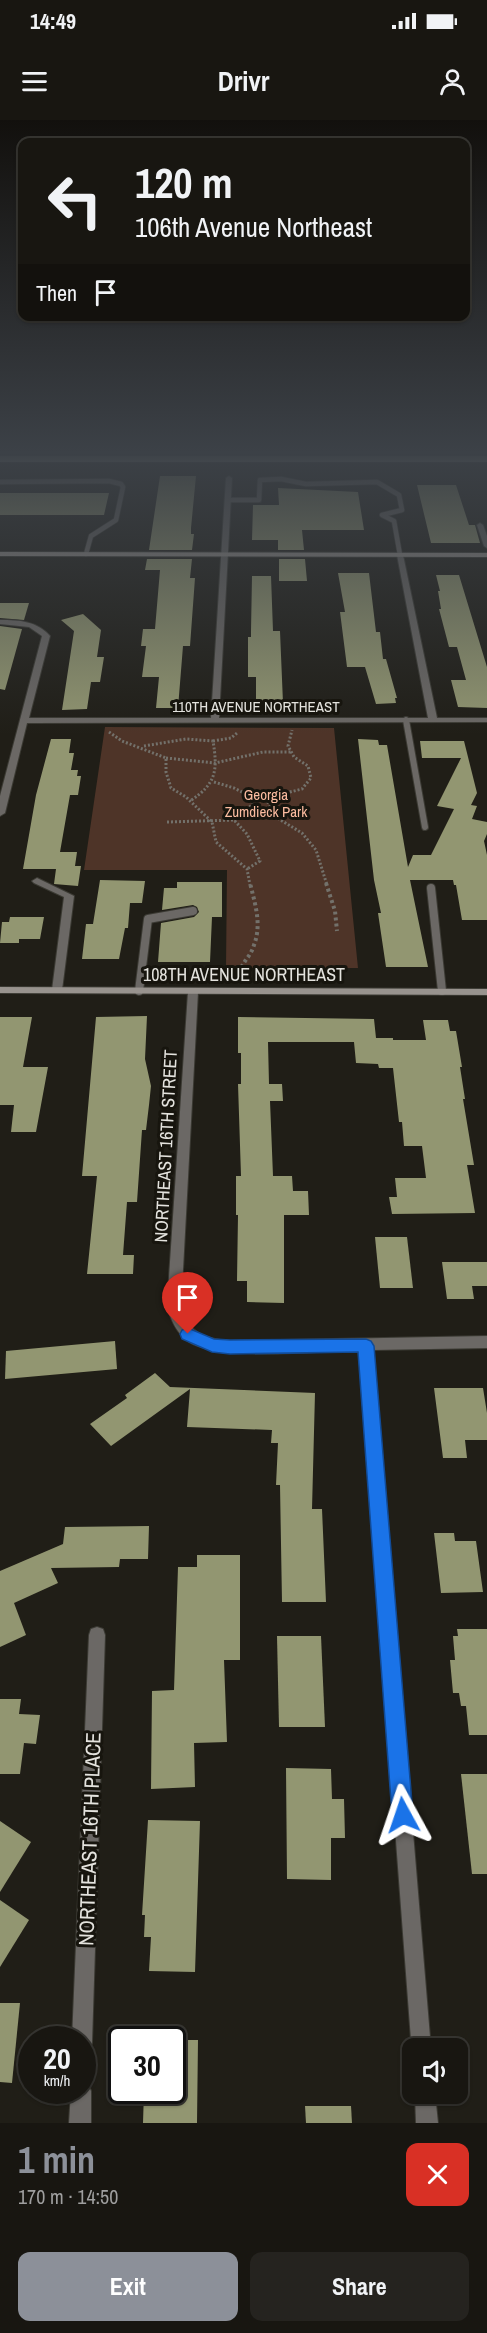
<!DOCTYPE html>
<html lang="en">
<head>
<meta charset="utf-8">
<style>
	body { margin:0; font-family:"Archivo Narrow",sans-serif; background:#25231f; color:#f1f3f6; height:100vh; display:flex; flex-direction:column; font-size:22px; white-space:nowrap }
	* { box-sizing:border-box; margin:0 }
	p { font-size:20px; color:#9f9f9f }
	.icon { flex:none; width:33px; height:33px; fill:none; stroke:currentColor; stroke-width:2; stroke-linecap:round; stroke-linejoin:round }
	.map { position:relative; height:2003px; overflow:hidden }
	.side { display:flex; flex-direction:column; background:#181611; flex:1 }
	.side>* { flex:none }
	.banner { position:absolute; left:18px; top:18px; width:452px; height:183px; border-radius:12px; box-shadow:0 2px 4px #0004,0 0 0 2px #363531; background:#181611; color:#f1f3f6; overflow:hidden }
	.buttons { position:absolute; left:402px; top:1918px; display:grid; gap:12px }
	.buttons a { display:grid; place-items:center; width:66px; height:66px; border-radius:12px; background:#181611; box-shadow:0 2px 4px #0004,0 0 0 2px #363531; font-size:30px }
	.speed { position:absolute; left:18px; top:1906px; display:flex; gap:12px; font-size:30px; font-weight:700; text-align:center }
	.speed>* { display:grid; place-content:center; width:78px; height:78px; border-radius:50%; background:#181611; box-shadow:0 2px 4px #0004,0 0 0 2px #363531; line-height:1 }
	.speed small { font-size:15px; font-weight:400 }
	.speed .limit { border:3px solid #111; border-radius:9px; background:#fff; color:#111 }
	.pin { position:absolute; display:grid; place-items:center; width:51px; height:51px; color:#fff; margin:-62px -26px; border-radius:50% 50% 50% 0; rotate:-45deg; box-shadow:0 0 6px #0007 }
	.pin .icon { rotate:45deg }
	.me { position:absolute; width:66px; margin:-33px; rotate:355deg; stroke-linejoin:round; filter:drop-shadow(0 0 4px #0008) }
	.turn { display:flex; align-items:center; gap:21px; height:126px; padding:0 18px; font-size:27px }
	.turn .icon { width:78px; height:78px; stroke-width:2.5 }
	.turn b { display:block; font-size:42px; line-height:51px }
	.then { display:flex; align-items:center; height:57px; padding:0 18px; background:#0003; gap:12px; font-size:22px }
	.round { display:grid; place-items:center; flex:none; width:63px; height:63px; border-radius:12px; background:#25231f }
	.summary { display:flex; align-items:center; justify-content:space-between; height:102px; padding:0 18px }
	h1 { font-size:36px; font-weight:700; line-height:45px; color:#8c9099 }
	.cta { display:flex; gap:12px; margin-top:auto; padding:12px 18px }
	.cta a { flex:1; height:69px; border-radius:12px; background:#8c9099; color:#fff; font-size:24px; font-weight:700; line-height:69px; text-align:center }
	.cta a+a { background:#25231f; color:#f1f3f6 }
	.status { display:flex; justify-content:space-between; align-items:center; height:42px; padding:0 30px; background:#181611; direction:ltr }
	.status svg { height:16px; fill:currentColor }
	header { display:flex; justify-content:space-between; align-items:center; height:78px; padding:0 18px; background:#181611; font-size:27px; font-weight:700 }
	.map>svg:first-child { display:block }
	.green { fill:#4e3428 }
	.building { fill:#929671 }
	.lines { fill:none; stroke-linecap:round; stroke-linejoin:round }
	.service-far2-casing { stroke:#3b3a33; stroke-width:6 }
	.service-far1-casing { stroke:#3b3a33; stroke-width:8 }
	.service-casing { stroke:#3b3a33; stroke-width:10 }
	.minor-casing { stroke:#3b3a33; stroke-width:2 }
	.secondary-casing { stroke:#3b3a33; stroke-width:2 }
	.motorway-casing { stroke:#3b3a33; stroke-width:2 }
	.path-far1 { stroke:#73716b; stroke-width:3; stroke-dasharray:2 2; stroke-linecap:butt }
	.path { stroke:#73716b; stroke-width:4; stroke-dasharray:3 3; stroke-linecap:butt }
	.service-far2 { stroke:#6b6865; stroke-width:4.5 }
	.service-far1 { stroke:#6b6865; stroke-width:6 }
	.service { stroke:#6b6865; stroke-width:8 }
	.minor { fill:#6b6865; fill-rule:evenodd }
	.secondary { fill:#98938e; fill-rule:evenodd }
	.motorway { fill:#dad2cb; fill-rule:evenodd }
	.route { fill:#1a73e8; stroke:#114b97; stroke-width:1.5 }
	.labels { text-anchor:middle; stroke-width:6; stroke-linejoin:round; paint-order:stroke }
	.far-street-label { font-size:15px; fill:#e4e3de; stroke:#17150e }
	.far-park-label { font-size:15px; fill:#fbbca0; stroke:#17150e }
	.street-label { font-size:18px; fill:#e4e3de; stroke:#17150e }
	.near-street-label { font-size:21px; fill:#e4e3de; stroke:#17150e }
</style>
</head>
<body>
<div class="status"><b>14:49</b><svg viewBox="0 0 49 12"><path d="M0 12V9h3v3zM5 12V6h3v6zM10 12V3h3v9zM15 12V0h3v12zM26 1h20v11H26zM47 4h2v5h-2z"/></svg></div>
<header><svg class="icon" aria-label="menu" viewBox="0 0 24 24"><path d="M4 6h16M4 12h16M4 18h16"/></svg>Drivr<svg class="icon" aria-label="person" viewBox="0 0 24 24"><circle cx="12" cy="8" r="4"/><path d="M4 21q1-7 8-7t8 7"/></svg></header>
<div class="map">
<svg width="487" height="2003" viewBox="0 0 487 2003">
	<rect width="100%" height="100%" fill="#201e17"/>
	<path class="green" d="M 105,607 L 334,608 L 358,848 L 226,848 L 227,750 L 84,750 Z"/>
	<g class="building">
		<path d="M 160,356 L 196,356 L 191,408 L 191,414 L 194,414 L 192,430 L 149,430 Z"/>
		<path d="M 417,365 L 456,365 L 469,405 L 475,405 L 480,423 L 431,423 Z"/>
		<path d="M 278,368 L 358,372 L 364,410 L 302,410 L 304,430 L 278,430 L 278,420 L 252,420 L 253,385 L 279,385 Z"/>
		<path d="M 0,373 L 109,373 L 104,395 L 0,395 Z"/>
		<path d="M 147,439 L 192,439 L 190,458 L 195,458 L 190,526 L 183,526 L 178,588 L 156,588 L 159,557 L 142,557 L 146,526 L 141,526 L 143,509 L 155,509 L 160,450 L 145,450 Z"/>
		<path d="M 279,439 L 305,439 L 307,461 L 279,461 Z"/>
		<path d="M 338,453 L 369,453 L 376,512 L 380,512 L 383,539 L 386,539 L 397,578 L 395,578 L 396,583 L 376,584 L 365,547 L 347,547 L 340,492 L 345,492 Z"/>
		<path d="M 436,455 L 459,455 L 487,547 L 487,588 L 458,587 L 451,560 L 466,560 L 457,527 L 449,527 L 439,489 L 441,489 L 438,471 L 440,471 Z"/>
		<path d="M 252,456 L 271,456 L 273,511 L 280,511 L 283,583 L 277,585 L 256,585 L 256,557 L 248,557 L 248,517 L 251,517 L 251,511 Z"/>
		<path d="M 0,483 L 29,483 L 24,500 L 0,498 Z"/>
		<path d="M 83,494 L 101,510 L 97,537 L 104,537 L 100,562 L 91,562 L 87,589 L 62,590 L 74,511 L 61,500 Z"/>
		<path d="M 0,506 L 22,509 L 5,570 L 0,569 Z"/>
		<path d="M 51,619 L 71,619 L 69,633 L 74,633 L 71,650 L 78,650 L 77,656 L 81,656 L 78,675 L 70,675 L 60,732 L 77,732 L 75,746 L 81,746 L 78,766 L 54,764 L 56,749 L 23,749 L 36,675 Z"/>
		<path d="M 358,619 L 378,620 L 379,625 L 387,625 L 408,747 L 413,735 L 431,735 L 454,689 L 437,686 L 461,638 L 422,638 L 420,621 L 464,621 L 477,673 L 471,685 L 477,686 L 472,699 L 487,702 L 487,714 L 484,721 L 487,735 L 487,800 L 462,800 L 456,765 L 454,765 L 453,760 L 410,760 L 428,847 L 386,847 L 378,793 L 381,793 L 374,760 Z"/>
		<path d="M 100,760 L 145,761 L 142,783 L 130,783 L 128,808 L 125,808 L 119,839 L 82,839 L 86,804 L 93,804 Z"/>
		<path d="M 177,762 L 222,762 L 222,797 L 212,797 L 210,842 L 158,842 L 161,803 L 194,797 L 199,792 L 197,787 L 193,785 L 162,790 L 164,768 L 177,768 Z"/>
		<path d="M 10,797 L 44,797 L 40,819 L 19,819 L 19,823 L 0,823 L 2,802 L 9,802 Z"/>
		<path d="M 147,896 L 145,939 L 151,966 L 149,985 L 146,1010 L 142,1010 L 137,1082 L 127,1082 L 123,1135 L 134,1135 L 133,1154 L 87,1154 L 97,1056 L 82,1056 L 96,897 Z"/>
		<path d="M 0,897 L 32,897 L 23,947 L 48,947 L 36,1012 L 11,1012 L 14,985 L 0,985 Z"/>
		<path d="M 238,897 L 374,899 L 376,918 L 393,918 L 393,920 L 426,920 L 423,900 L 448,900 L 450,911 L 456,911 L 462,947 L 460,947 L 465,979 L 463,979 L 474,1045 L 467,1045 L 475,1093 L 392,1094 L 389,1077 L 397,1077 L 395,1058 L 426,1058 L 422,1026 L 404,1026 L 402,1002 L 399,1002 L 393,948 L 379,948 L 378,944 L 356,943 L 354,922 L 268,922 L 269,964 L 282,964 L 283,981 L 270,981 L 273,1056 L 292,1056 L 293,1071 L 308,1071 L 309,1095 L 284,1095 L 284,1183 L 247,1182 L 247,1161 L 237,1161 L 238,1095 L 236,1095 L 236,1056 L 241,1056 L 238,964 L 241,964 L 241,933 L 238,933 Z"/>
		<path d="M 375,1117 L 407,1117 L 413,1168 L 380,1168 Z"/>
		<path d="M 442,1142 L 487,1142 L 487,1166 L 472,1166 L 474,1179 L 447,1179 Z"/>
		<path d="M 115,1221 L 117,1249 L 5,1259 L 6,1231 Z"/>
		<path d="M 155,1253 L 170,1267 L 315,1273 L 312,1389 L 322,1389 L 326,1482 L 282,1482 L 280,1365 L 276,1365 L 278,1323 L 271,1323 L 272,1310 L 187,1307 L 190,1269 L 111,1326 L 90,1304 L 127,1278 L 125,1275 Z"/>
		<path d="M 434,1268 L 483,1268 L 487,1293 L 487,1320 L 465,1320 L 467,1338 L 443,1338 Z"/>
		<path d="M 149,1406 L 148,1439 L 120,1439 L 119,1447 L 51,1448 L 58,1463 L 14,1483 L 26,1515 L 0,1527 L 0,1451 L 63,1424 L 65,1407 Z"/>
		<path d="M 434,1413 L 454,1413 L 455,1421 L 476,1421 L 483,1472 L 441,1473 Z"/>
		<path d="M 197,1435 L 240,1435 L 240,1540 L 224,1540 L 227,1622 L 194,1623 L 195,1667 L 151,1669 L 152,1571 L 174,1570 L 178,1447 L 197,1447 Z"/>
		<path d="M 457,1509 L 487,1509 L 487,1615 L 469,1615 L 466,1586 L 461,1586 L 459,1573 L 453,1573 L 450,1540 L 455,1540 L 453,1516 L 458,1516 Z"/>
		<path d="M 277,1516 L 321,1516 L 325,1607 L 279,1607 Z"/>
		<path d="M 0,1579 L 21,1579 L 19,1594 L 40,1595 L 36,1624 L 24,1623 L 20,1654 L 0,1654 Z"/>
		<path d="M 286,1648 L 331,1649 L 332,1679 L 344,1679 L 345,1718 L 331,1718 L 331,1760 L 287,1759 Z"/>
		<path d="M 461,1654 L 487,1654 L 487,1754 L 472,1754 Z"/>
		<path d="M 148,1700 L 200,1701 L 195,1852 L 149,1851 L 151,1817 L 144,1817 L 145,1795 L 142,1795 Z"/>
		<path d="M 0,1701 L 31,1722 L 0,1772 Z"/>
		<path d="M 0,1780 L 29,1800 L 0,1847 Z"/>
		<path d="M 0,1883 L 20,1883 L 12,1963 L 0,1962 Z"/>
		<path d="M 172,1920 L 198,1920 L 197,2003 L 143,2003 L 144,1971 L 172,1971 Z"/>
		<path d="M 305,1986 L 351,1986 L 352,2003 L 306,2003 Z"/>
	</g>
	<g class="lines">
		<g class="service-far2-casing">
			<g id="service-far2">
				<path d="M 0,362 L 109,361 L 121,364 L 123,367 L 116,400 L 91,416 L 86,434"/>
				<path d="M 227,380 L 259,380 L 260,360 L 281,359 L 306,364 L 377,362 L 399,375 L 402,390 L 382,395 L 394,401 L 400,435"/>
			</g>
		</g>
		<g class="service-far1-casing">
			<path id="service-far1" d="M 406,600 L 425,707"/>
		</g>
		<g class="service-casing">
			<g id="service">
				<path d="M 431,768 L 442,871"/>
				<path d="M 139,871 L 148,799 L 193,791"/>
			</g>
		</g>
		<g class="minor-casing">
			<g id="minor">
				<path d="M 229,356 L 232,358 L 219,598 L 428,598 L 397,435 L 400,433 L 403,435 L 437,598 L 487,598 L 487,602 L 27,603 L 5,693 L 0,696 L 0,676 L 42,516 L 29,507 L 0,504 L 0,500 C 19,500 37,501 50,516 L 29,598 L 211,598 L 226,358 Z"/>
				<path d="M 480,403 L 483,405 L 487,416 L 487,428 L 484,426 L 477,405 Z"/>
				<path d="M 37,758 L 74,776 L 62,870 L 57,873 L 52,870 L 64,777 L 34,763 L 32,761 Z"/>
				<path d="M 193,869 L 198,872 L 181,1187 C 190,1214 203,1219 230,1221 L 487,1216 L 487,1228 L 373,1230 L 431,1929 L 412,1929 L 412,1933 L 359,1230 C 321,1231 218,1241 189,1222 C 177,1214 171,1200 167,1187 L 188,872 Z"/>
				<path d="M 97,1507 L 103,1509 L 105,1515 L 92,1923 L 89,1930 L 82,1933 L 82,1920 L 72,1920 L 89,1515 L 91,1509 Z"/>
				<path d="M 82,1961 L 88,1964 L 91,1971 L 91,2003 L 69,2003 L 71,1971 L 82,1971 Z"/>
				<path d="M 415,1974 L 435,1974 L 438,2003 L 416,2003 Z"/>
			</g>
		</g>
		<g class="secondary-casing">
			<g id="secondary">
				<path d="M 0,432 L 487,433 L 487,437 L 0,436 Z"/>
				<path d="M 0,867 L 487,869 L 487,875 L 0,873 Z"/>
			</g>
		</g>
		<g class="motorway-casing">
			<rect id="motorway" x="0" y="336" width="487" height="6"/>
		</g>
		<g class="path-far1">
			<path d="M 109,612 L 122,621 L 166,638 L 166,652 L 171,668 L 186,677 L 212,702 L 216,722 L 247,749 L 250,765"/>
			<path d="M 213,621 L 231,618 L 237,613"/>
			<path d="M 144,626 L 186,619 L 213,621 C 218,651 216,664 190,681"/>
			<path d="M 166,638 L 215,643 L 263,632 L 291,632"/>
			<path d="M 214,662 L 234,668 L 258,680"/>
			<path d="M 266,678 L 274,696 L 302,713 L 316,730 L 327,765"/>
			<path d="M 234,700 L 258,680 L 302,669 L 311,658 L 308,646 L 294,637 L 288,626 L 292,610"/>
			<path d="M 167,702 L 234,700 L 247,714 L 260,741 L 247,749"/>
		</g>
		<g class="path">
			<path d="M 326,763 L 335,791 L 337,811"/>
			<path d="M 239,859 C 239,843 250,839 254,825 C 262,804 255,784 250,763"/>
		</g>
		<use href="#service-far2" class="service-far2"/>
		<use href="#service-far1" class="service-far1"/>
		<use href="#service" class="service"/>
		<use href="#minor" class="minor"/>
		<use href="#secondary" class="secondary"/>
		<use href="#motorway" class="motorway"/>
	</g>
	<linearGradient id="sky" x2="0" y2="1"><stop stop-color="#12100d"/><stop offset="0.54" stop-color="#3c4147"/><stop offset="1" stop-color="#3c4147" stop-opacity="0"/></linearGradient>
	<rect width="487" height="615" fill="url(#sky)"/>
	<path class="route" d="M 188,1208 L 214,1219 L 230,1220 L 366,1219 L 371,1221 L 374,1226 L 413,1695 L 410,1702 L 403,1705 L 396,1702 L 392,1695 L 358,1232 L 230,1234 L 212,1232 L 182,1219 L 180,1214 L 182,1210 Z"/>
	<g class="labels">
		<g class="far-street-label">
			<text x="256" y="592">110TH AVENUE NORTHEAST</text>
		</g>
		<g class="far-park-label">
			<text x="266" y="680">Georgia<tspan x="266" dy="17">Zumdieck Park</tspan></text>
		</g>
		<g class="street-label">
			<text x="244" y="861">108TH AVENUE NORTHEAST</text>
			<text transform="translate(166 1026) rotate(-87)" y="6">NORTHEAST 16TH STREET</text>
		</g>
		<g class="near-street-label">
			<text transform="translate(90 1719) rotate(-88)" y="7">NORTHEAST 16TH PLACE</text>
		</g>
	</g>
</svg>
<div class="buttons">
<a><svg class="icon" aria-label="sound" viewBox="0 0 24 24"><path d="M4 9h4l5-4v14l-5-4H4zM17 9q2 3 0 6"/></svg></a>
</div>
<div class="speed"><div>20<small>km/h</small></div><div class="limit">30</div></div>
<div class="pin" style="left:188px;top:1214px;background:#d93025"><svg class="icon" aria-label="arrive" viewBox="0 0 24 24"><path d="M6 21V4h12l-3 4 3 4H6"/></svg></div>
<svg class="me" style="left:403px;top:1695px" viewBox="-20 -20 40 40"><path d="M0-17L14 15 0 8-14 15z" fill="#1a73e8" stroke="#fff" stroke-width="4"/></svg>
<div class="banner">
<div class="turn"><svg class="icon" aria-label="left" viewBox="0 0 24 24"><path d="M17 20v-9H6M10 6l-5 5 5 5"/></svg><div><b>120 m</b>106th Avenue Northeast</div></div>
<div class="then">Then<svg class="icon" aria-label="arrive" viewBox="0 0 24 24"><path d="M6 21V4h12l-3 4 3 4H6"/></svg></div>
</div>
</div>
<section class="side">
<div class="summary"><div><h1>1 min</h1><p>170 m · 14:50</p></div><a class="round" style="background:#d93025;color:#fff"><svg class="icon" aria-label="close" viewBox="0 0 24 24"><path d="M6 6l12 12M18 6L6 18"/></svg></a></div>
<div class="cta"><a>Exit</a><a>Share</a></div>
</section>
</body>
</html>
